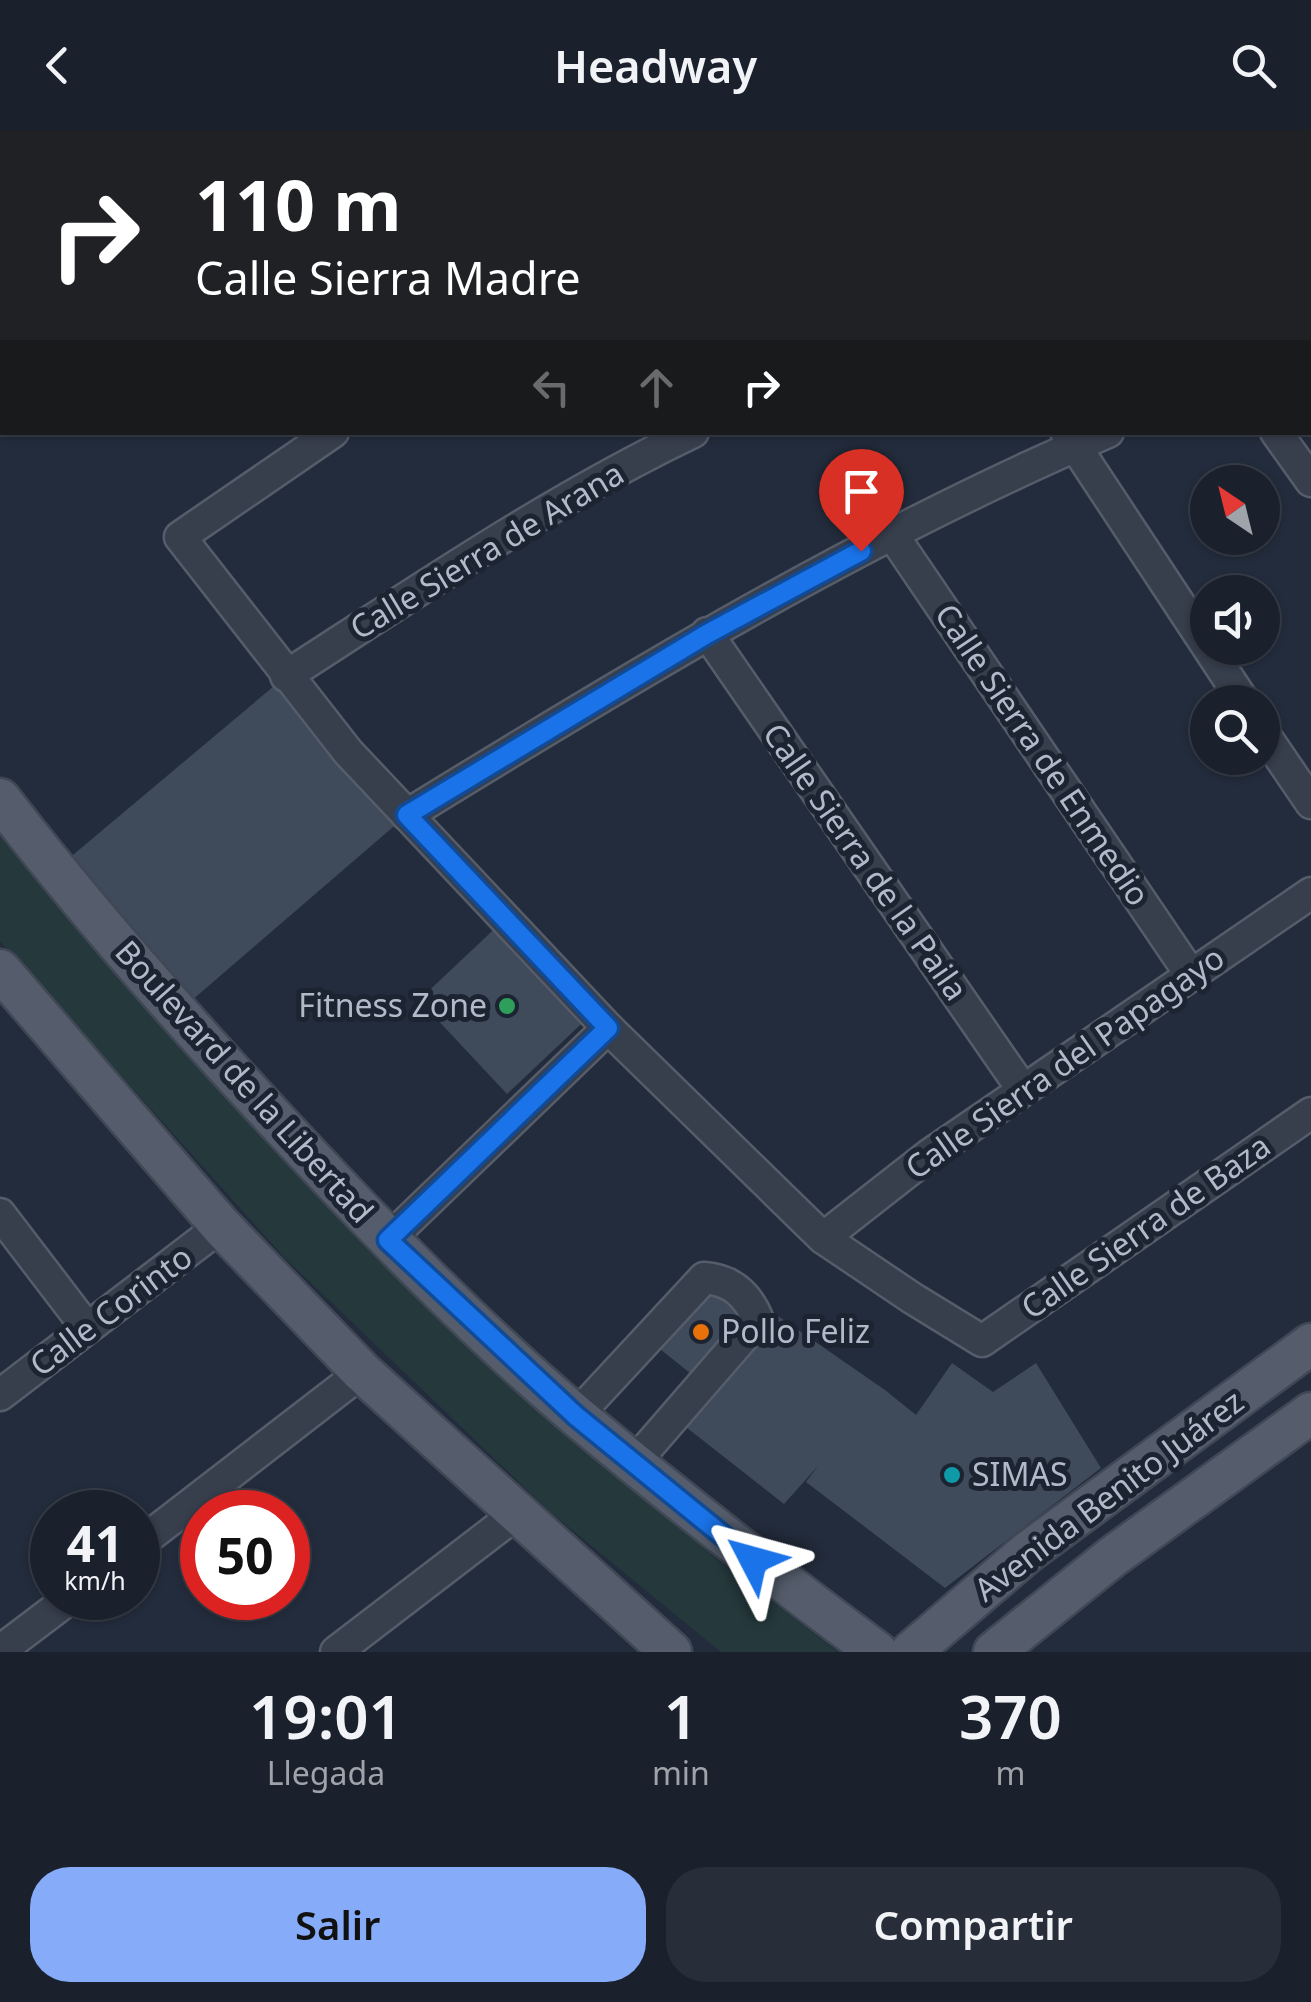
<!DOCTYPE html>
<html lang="es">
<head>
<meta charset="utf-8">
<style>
	body { margin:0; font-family:"Noto Sans",sans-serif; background:#272e39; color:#f1f3f6; height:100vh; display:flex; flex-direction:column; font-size:38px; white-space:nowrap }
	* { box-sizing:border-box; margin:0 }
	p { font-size:32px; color:#9fa3aa }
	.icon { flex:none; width:55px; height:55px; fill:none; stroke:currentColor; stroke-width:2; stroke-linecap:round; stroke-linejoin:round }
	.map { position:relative; height:1522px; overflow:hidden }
	.panel { display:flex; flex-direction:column; background:#1a212d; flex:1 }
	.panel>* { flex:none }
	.hud { position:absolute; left:0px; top:0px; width:1312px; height:305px; box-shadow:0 2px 8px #0004,0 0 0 2px #383e49; background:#202124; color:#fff; overflow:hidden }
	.needle { width:65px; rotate:325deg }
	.controls { position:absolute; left:1190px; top:335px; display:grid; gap:20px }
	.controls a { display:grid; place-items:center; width:90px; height:90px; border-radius:50%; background:#1a212d; box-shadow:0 2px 8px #0004,0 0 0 2px #383e49; font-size:50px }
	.speed { position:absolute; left:30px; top:1360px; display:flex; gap:20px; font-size:50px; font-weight:700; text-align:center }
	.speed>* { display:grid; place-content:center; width:130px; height:130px; border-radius:50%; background:#1a212d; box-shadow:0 2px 8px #0004,0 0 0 2px #383e49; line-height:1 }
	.speed small { font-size:25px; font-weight:400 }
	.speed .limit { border:15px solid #d22; background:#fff; color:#111 }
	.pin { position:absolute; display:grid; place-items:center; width:85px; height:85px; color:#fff; margin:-102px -42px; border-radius:50% 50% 50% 0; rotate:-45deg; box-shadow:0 0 10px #0007 }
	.pin .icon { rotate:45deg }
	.me { position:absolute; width:110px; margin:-55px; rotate:309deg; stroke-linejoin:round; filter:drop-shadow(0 0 8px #0008) }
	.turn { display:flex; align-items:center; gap:35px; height:210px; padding:0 30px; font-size:45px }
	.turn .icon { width:130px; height:130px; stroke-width:2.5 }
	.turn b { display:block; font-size:70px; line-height:85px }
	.lanes { display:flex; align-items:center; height:95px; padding:0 30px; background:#0003; justify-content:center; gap:50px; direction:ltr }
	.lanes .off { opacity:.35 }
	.eta { display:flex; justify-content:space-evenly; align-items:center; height:170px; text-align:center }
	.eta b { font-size:60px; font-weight:600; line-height:70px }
	.action { display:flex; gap:20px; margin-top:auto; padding:20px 30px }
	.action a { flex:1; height:115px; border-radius:40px; background:#86abf9; color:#111; font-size:40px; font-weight:600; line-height:115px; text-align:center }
	.action a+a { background:#272e39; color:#f1f3f6 }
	header { display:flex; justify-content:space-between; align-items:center; height:130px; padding:0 30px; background:#1a212d; font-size:45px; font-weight:600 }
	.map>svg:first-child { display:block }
	.green { fill:#25393d }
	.building { fill:#3f4a5b }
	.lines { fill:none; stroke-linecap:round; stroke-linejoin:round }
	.minor-casing { stroke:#555c6a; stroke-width:35 }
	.major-casing { stroke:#404755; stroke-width:45 }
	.minor { stroke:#373e4c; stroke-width:30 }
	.major { stroke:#555d6c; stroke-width:40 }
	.route-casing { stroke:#114b97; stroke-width:25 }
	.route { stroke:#1a73e8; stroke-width:18 }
	.leisure-dot { fill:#2e9e5b; stroke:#1c2331; stroke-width:4 }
	.food-dot { fill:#e8710a; stroke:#1c2331; stroke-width:4 }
	.culture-dot { fill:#0f9aa8; stroke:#1c2331; stroke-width:4 }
	.labels { text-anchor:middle; stroke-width:10; stroke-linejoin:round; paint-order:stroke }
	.street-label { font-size:32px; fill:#b2b9c8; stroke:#1c2331 }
	.poi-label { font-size:32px; fill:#b2b9c8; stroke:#1c2331; text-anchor:start }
</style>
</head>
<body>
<header><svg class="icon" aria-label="back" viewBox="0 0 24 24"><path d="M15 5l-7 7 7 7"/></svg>Headway<svg class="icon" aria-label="search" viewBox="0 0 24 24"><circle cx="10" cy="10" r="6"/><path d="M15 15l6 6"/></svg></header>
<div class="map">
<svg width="1311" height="1522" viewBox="0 0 1311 1522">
	<rect width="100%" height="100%" fill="#232c3c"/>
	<path class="green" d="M 0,698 L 518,1261 L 713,1426 L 838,1522 L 721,1522 L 549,1381 L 284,1127 L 0,811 Z"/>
	<g class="building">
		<path d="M 286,546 L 407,685 L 176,884 L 55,740 Z"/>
		<path d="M 506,788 L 594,882 L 507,964 L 419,870 Z"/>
		<path d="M 708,1157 L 746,1188 L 695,1247 L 655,1215 Z"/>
		<path d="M 778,1186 L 885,1260 L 916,1285 L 952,1233 L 993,1262 L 1036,1233 L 1101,1338 L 945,1458 L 806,1352 L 818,1336 L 784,1374 L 682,1294 Z"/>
	</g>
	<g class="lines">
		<g class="minor-casing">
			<g id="minor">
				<path d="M 122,0 L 124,2"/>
				<path d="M 22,2 L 26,0"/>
				<path d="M 434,2 L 439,0"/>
				<path d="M 907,2 L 912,0"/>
				<path d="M 0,17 L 2,15"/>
				<path d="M 1310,20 L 1311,20"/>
				<path d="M 1310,216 L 1311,216"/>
				<path d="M 0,271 L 2,270"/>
				<path d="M 333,302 L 180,407 L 348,622 L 608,898 L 823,1108 L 912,1168 L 982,1211 L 1311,983"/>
				<path d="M 1066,302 L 1244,572"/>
				<path d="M 1276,302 L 1311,351"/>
				<path d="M 892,404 L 1191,845"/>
				<path d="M 707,503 L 1023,960"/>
				<path d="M 286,546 C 418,461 551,370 693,302"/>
				<path d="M 1262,601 L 1311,673"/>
				<path d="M 407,685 C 634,545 862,407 1108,302"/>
				<path d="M 0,1084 L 87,1198"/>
				<path d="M 823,1108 L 929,1025 L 1311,763"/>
				<path d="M 388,1110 L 608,898"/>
				<path d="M 0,1265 L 221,1096"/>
				<path d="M 576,1286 L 704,1148 C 732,1150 748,1165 758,1190 L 634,1333"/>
				<path d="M 138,1415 L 362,1242"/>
				<path d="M 0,1521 L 70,1468"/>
				<path d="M 336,1522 L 516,1384"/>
			</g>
		</g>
		<g class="major-casing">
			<g id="major">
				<path d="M 0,669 C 89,785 186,894 287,1002 C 379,1101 475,1200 579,1288 C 676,1369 776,1447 877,1522"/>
				<path d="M 0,840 L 221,1096 L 362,1242 L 671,1522"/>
				<path d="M 911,1522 L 1029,1421 L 1311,1214"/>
				<path d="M 994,1522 L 1112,1427 L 1311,1283"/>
			</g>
		</g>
		<use href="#minor" class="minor"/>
		<use href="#major" class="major"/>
	</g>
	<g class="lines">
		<g class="route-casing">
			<path id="route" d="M 753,1430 L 576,1286 L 388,1110 L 608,898 L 407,685 L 707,504 L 861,421"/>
		</g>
		<use href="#route" class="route"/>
	</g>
	<circle class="leisure-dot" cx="507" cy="876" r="10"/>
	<circle class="food-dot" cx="701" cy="1202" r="10"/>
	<circle class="culture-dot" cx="952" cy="1345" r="10"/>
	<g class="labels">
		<g class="street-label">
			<text transform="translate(487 421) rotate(-31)" y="11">Calle Sierra de Arana</text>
			<text transform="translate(1042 625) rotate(56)" y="11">Calle Sierra de Enmedio</text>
			<text transform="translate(865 732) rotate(55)" y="11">Calle Sierra de la Paila</text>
			<text transform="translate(1065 933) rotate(-35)" y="11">Calle Sierra del Papagayo</text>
			<text transform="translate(244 952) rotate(48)" y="11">Boulevard de la Libertad</text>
			<text transform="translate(1146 1097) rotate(-35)" y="11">Calle Sierra de Baza</text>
			<text transform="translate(111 1181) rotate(-37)" y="11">Calle Corinto</text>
			<text transform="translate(1109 1366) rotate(-37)" y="11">Avenida Benito Juárez</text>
		</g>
		<g class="poi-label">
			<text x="487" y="887" text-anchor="end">Fitness Zone</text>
			<text x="721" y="1213">Pollo Feliz</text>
			<text x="972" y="1356">SIMAS</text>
		</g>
	</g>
</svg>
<div class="controls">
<a><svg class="needle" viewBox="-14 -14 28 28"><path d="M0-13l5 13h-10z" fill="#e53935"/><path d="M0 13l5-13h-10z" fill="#9fa3aa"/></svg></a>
<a><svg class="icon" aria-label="sound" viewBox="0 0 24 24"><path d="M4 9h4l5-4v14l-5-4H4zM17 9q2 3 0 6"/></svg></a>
<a><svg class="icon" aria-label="search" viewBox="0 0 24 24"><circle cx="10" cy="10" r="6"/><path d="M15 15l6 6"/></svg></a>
</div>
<div class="speed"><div>41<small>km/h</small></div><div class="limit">50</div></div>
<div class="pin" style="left:861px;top:421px;background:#d93025"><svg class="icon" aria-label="arrive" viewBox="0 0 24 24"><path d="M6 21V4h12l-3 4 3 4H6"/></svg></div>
<svg class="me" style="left:753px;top:1430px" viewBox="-20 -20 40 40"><path d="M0-17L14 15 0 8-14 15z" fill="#1a73e8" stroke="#fff" stroke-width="4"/></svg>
<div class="hud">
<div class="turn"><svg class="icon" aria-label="right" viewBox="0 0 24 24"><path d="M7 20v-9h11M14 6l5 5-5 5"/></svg><div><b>110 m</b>Calle Sierra Madre</div></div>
<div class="lanes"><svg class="icon off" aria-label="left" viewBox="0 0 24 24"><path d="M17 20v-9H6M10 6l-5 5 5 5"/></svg><svg class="icon off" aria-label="ahead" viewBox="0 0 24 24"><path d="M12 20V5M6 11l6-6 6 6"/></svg><svg class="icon" aria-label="right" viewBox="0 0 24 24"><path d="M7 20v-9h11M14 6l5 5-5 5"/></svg></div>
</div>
</div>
<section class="panel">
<div class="eta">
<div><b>19:01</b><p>Llegada</p></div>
<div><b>1</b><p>min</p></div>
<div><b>370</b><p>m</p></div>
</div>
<div class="action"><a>Salir</a><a>Compartir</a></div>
</section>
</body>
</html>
